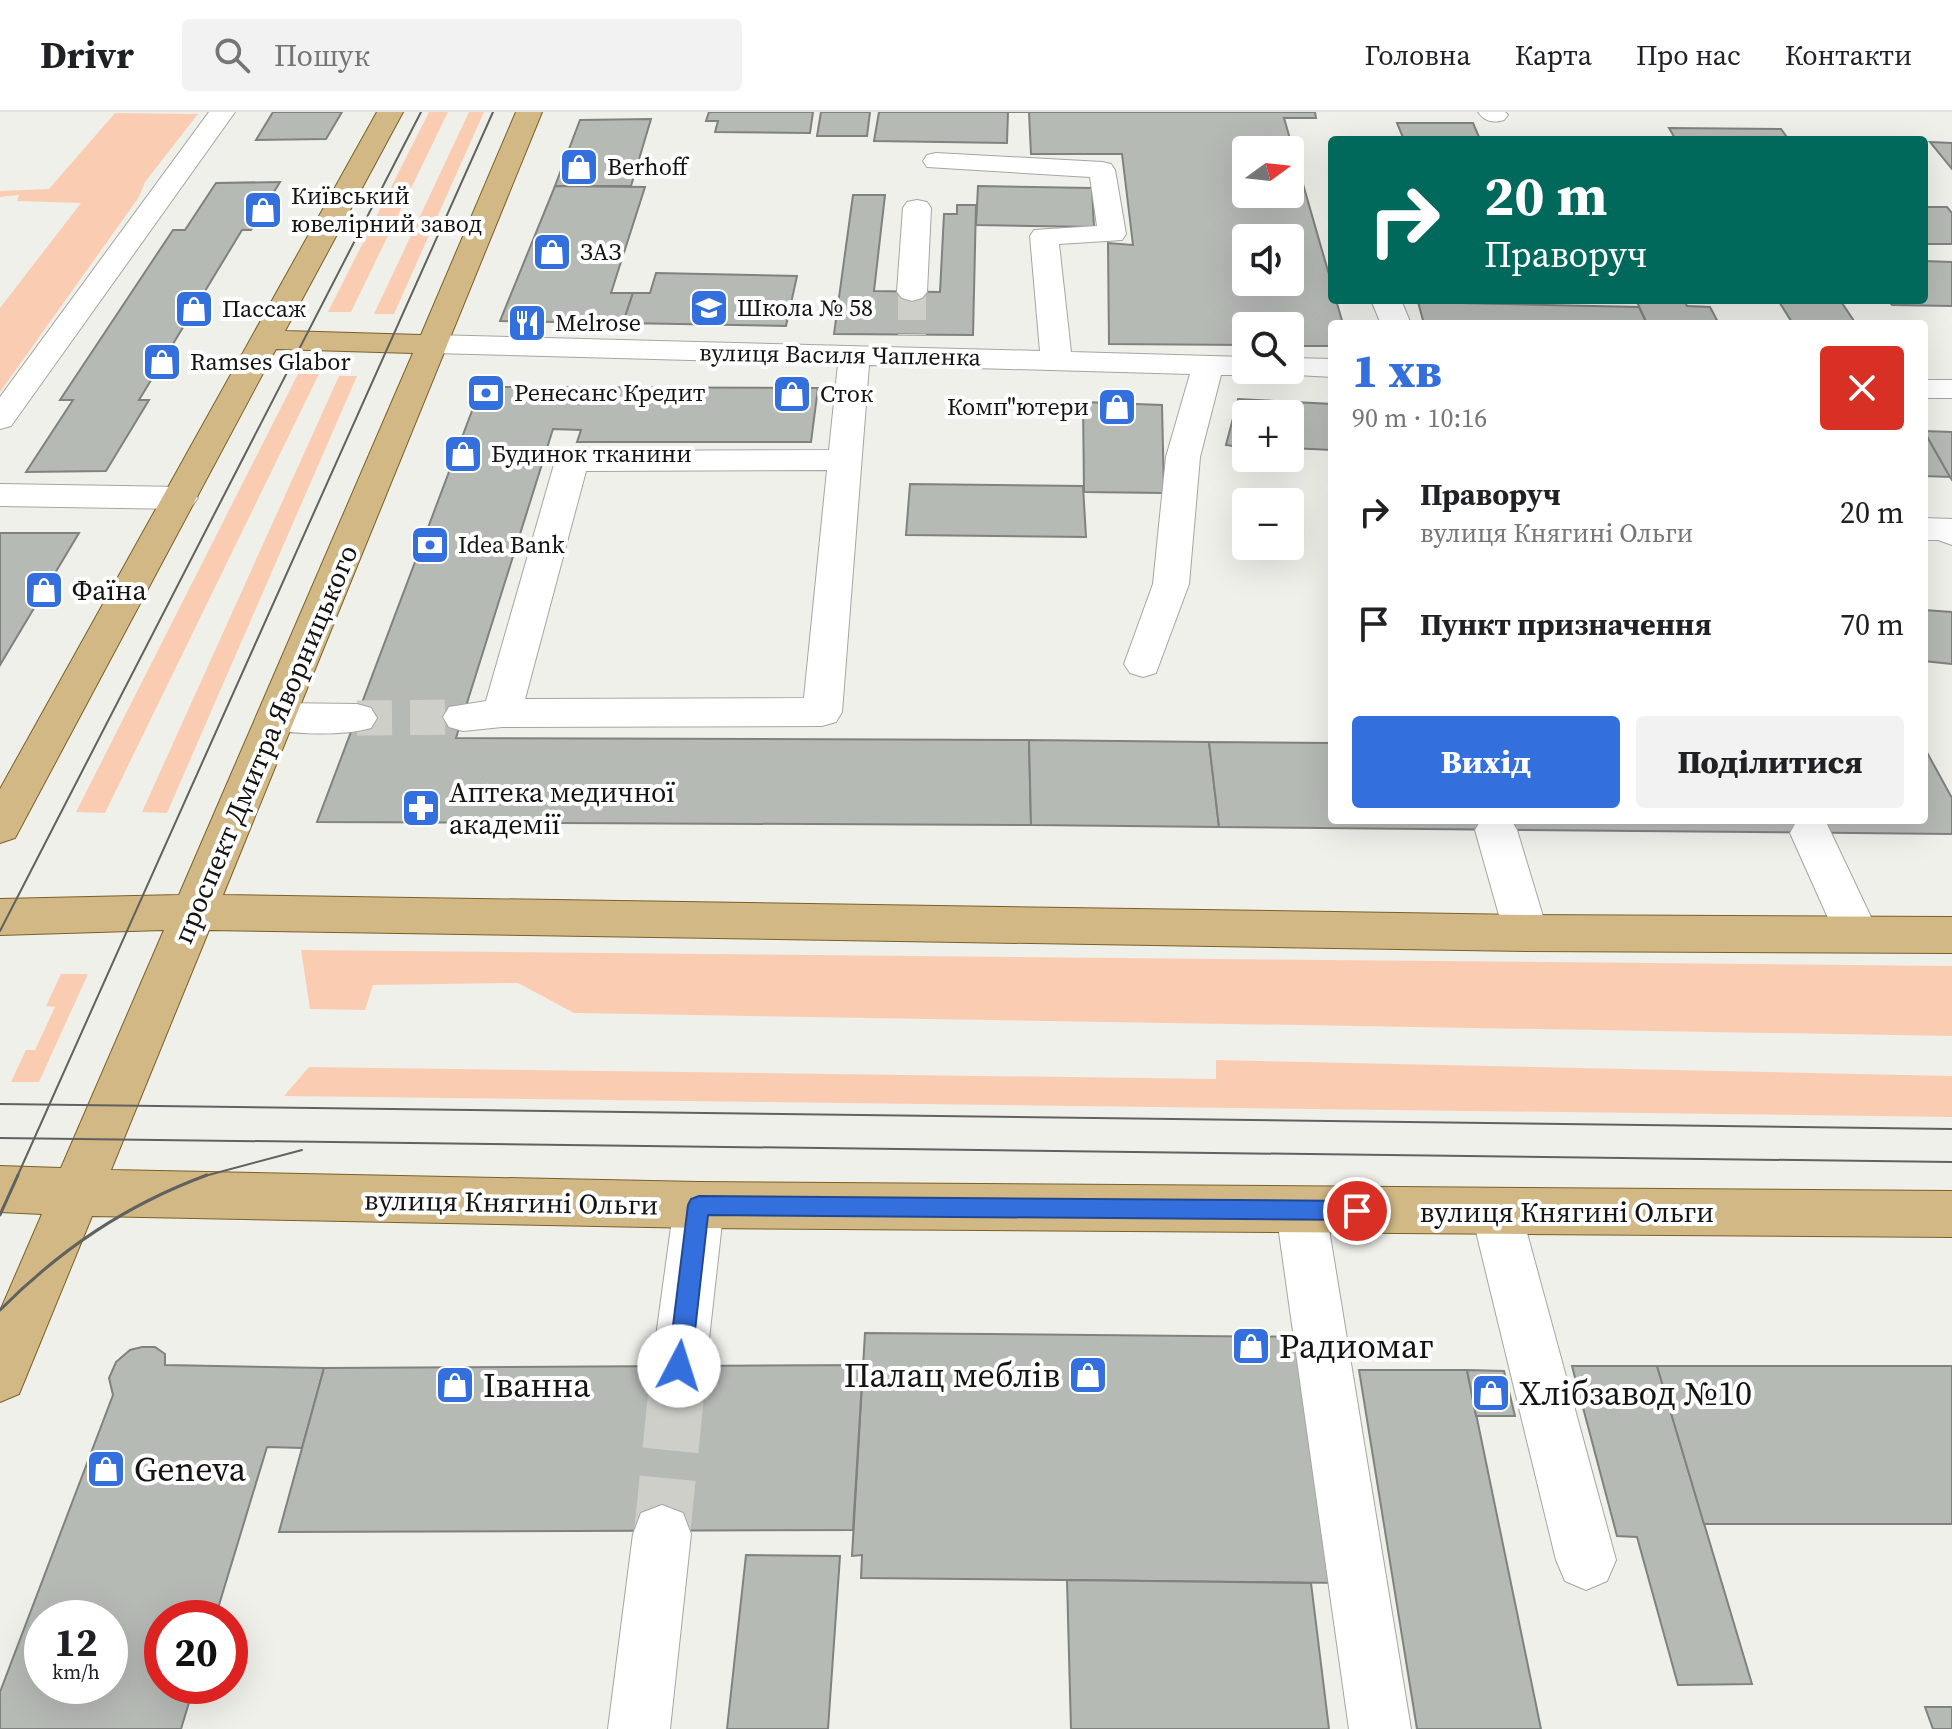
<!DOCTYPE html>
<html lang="uk">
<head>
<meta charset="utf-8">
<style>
	body { margin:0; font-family:"Source Serif 4",serif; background:#f2f2f2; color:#202124; height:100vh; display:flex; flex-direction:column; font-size:30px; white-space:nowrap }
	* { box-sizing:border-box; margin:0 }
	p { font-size:26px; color:#757577 }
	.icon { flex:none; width:44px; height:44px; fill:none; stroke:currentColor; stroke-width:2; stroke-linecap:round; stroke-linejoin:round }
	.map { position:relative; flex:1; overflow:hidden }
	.sheet { position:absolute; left:1328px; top:208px; width:600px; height:504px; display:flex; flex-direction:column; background:#fff; border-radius:8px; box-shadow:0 8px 32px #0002 }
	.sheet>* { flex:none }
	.banner { position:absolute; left:1328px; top:24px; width:600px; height:168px; border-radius:8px; box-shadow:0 8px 32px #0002; background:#00695c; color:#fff; overflow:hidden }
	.needle { width:52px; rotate:75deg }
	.fabs { position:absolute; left:1232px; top:24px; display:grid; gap:16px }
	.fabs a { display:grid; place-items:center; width:72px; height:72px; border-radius:8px; background:#fff; box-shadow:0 8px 32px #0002; font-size:40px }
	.speed { position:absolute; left:24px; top:1488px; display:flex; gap:16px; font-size:40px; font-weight:700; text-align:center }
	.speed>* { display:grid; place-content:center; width:104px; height:104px; border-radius:50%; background:#fff; box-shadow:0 8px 32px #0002; line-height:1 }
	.speed small { font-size:20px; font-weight:400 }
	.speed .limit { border:12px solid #d22; background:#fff; color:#111 }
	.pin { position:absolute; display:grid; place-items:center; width:68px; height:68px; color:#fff; margin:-34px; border:4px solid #fff; border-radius:50%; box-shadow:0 2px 8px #0007 }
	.me { position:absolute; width:88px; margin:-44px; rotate:5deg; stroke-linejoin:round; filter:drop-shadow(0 0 6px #0008) }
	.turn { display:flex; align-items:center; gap:28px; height:168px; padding:0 24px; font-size:36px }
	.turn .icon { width:104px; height:104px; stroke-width:2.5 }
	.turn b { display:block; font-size:56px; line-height:68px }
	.round { display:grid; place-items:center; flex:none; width:84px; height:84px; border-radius:8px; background:#f2f2f2 }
	.head { display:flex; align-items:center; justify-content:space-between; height:136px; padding:0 24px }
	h1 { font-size:48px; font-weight:800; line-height:60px; color:#346fde }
	.primary-button { display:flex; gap:16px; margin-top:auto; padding:16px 24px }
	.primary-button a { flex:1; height:92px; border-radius:8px; background:#346fde; color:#fff; font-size:32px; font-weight:800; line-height:92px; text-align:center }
	.primary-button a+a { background:#f2f2f2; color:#202124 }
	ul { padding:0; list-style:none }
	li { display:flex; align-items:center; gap:24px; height:112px; padding:0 24px }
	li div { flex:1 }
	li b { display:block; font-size:30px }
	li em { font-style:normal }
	header { display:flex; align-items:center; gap:48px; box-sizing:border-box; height:112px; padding:0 40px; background:#fff; border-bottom:2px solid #e0e0e0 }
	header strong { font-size:38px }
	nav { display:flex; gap:44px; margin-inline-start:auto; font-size:28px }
	.search { width:560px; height:72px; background:#f2f2f2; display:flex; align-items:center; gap:20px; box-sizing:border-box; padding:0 28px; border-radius:8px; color:#757577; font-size:30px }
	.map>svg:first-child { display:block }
	.green { fill:#facdb3 }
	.building { fill:#b6bab5; stroke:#7f827e; stroke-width:2; fill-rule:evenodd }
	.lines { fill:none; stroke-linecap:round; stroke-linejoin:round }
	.minor-tunnel-far2 { stroke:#cfcfca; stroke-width:28; stroke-dasharray:28 14; stroke-linecap:butt }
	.minor-tunnel-far1 { stroke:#cfcfca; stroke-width:35; stroke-dasharray:35 18; stroke-linecap:butt }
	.minor-tunnel { stroke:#cfcfca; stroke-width:56; stroke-dasharray:56 28; stroke-linecap:butt }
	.minor-casing { stroke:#a5a6a1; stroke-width:2 }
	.major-casing { stroke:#7b6027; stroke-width:2 }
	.minor { fill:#fff; fill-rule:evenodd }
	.major { fill:#d1b884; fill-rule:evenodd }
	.tram-far1 { stroke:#61615f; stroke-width:2 }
	.tram { stroke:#61615f; stroke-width:3 }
	.route { fill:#346fde; stroke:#224890; stroke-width:2 }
	.labels { text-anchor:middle; stroke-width:8; stroke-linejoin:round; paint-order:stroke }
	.far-poi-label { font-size:24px; fill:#131312; stroke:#fff; text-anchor:start }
	.far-street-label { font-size:24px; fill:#131312; stroke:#fff }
	.poi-label { font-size:28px; fill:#131312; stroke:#fff; text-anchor:start }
	.street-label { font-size:28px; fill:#131312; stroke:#fff }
	.near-poi-label { font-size:34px; fill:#131312; stroke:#fff; text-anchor:start }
</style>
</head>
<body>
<header>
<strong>Drivr</strong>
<div class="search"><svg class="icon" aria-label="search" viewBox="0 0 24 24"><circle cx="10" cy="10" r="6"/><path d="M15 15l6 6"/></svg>Пошук</div>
<nav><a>Головна</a><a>Карта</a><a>Про нас</a><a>Контакти</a></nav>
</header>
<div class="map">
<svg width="1952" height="1617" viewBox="0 0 1952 1617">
	<rect width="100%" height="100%" fill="#f0f0eb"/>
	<g class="green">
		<path d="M 429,0 L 448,0 L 351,200 L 328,200 Z"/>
		<path d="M 469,0 L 484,0 L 394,202 L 374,202 Z"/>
		<path d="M 115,1 L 198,2 L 145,70 L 139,85 L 0,280 L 0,196 L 81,91 L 17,89 L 19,83 L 0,85 L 0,79 L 49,77 Z"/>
		<path d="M 298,262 L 319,262 L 105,701 L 76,700 Z"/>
		<path d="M 339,264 L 357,264 L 167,701 L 142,700 Z"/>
		<path d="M 301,838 L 1952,854 L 1952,924 L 574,901 L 518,871 L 373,873 L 365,898 L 310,897 Z"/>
		<path d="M 61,862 L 88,862 L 39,970 L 11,970 L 26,938 L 35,938 L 55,895 L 46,894 Z"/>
		<path d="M 1216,948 L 1952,964 L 1952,1005 L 284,984 L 309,955 L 1216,967 Z"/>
	</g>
	<g class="building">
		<path d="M 273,0 L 342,0 L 326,27 L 256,28 Z"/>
		<path d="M 709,0 L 813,0 L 810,21 L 715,20 L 718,9 L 706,9 Z"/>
		<path d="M 821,0 L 870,0 L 867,24 L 817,24 Z"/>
		<path d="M 879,0 L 1008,0 L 1007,31 L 874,29 Z"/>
		<path d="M 1008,0 L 1315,0 L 1316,6 L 1284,6 L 1332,173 L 1332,188 L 1336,188 L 1343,212 L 1332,212 L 1332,234 L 1290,234 L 1290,214 L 1246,214 L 1246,233 L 1109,232 L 1108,131 L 1133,133 L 1122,42 L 1031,42 L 1029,0 ZM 1246,38 L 1290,38 L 1290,82 L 1246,82 ZM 1246,126 L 1290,126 L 1290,170 L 1246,170 Z"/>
		<path d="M 651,7 L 631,74 L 555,74 L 580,8 Z"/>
		<path d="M 1397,11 L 1473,11 L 1479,25 L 1518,25 L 1519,28 L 1404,28 Z"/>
		<path d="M 1669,16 L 1781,17 L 1789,28 L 1676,28 Z"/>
		<path d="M 1930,30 L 1952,31 L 1952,57 Z"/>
		<path d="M 280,70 L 251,118 L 242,118 L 139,288 L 149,288 L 106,359 L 26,360 L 73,288 L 60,288 L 173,118 L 185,118 L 216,71 Z"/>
		<path d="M 555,74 L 645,75 L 611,181 L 633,181 L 623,211 L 500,209 Z"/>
		<path d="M 978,74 L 1092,76 L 1094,115 L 976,113 Z"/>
		<path d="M 853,83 L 885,83 L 874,179 L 940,180 L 944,102 L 957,102 L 957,93 L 976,93 L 973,223 L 834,222 Z"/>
		<path d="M 1924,95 L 1947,95 L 1952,101 L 1952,132 L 1924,132 Z"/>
		<path d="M 1924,149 L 1952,150 L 1952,194 L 1892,193 L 1888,188 L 1924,188 Z"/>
		<path d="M 656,161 L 797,164 L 786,214 L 623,211 L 633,181 L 650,181 Z"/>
		<path d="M 1636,188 L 1684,188 L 1687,194 L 1710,195 L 1719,212 L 1647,212 Z"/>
		<path d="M 1778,188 L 1840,188 L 1856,212 L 1793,212 Z"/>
		<path d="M 1418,190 L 1639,195 L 1647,212 L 1424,212 Z"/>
		<path d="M 481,275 L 818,276 L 811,330 L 577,330 L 581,318 L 553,317 L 456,626 L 1029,628 L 1031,713 L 317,710 Z"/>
		<path d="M 1238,287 L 1332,292 L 1332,338 L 1290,336 L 1290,302 L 1246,302 L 1246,336 L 1226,333 Z"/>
		<path d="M 1083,290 L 1162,293 L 1164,381 L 1084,380 Z"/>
		<path d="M 1924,319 L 1950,365 L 1924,364 Z"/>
		<path d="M 1924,319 L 1952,320 L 1952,368 L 1950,365 Z"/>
		<path d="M 910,372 L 1083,374 L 1086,425 L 906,423 Z"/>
		<path d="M 0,421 L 79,421 L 0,553 Z"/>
		<path d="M 1924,498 L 1952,500 L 1952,552 L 1924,549 Z"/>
		<path d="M 1029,628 L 1209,630 L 1219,715 L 1031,713 Z"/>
		<path d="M 1209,630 L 1332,631 L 1332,708 L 1924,708 L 1924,635 L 1952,686 L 1952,722 L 1219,715 Z"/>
		<path d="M 865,1221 L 1313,1225 L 1347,1471 L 861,1466 L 862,1443 L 852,1444 Z"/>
		<path d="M 142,1235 L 155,1235 L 165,1242 L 165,1253 L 324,1256 L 302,1336 L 267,1335 L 215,1506 L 162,1506 L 162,1574 L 194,1574 L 181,1617 L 0,1617 L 0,1580 L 113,1283 L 109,1266 L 116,1250 L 130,1238 ZM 42,1506 L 110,1506 L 110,1574 L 42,1574 Z"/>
		<path d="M 863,1253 L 853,1418 L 279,1420 L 324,1256 Z"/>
		<path d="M 1572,1254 L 1657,1254 L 1752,1572 L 1678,1573 L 1637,1425 L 1617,1424 Z"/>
		<path d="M 1657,1254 L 1952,1254 L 1952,1412 L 1704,1412 Z"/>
		<path d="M 1359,1258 L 1467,1258 L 1541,1617 L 1417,1617 Z"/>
		<path d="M 1467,1258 L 1504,1259 L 1515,1304 L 1476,1304 Z"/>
		<path d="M 746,1443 L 840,1444 L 828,1617 L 727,1617 Z"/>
		<path d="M 1067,1468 L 1311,1471 L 1329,1617 L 1071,1617 Z"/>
		<path d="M 1925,1595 L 1952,1595 L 1952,1617 L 1933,1617 Z"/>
	</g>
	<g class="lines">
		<path class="minor-tunnel-far2" d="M 912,180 L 912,223"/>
		<path class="minor-tunnel-far1" d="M 357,606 L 463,605"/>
		<path class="minor-tunnel" d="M 662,1422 L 679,1254"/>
		<g class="minor-casing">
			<g id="minor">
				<path d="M 209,0 L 235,0 L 11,314 L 0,317 L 0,285 Z"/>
				<path d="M 1478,0 L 1505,0 L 1508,3 L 1504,8 C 1493,11 1485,10 1478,0 Z"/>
				<path d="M 936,41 L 1102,50 L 1111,52 L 1115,58 L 1126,122 L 1122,128 L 1059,132 L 1071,240 L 1246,245 L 1246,258 L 1259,258 L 1246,263 L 1221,263 L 1200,345 L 1189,472 L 1156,561 L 1143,565 L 1130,561 L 1124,552 L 1153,472 L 1166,345 L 1190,262 L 869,253 L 842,600 L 836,610 L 822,614 L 502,615 L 463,619 L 449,615 L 443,605 L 449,595 L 486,589 L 555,349 L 560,342 L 572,339 L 829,338 L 838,252 L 433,241 L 422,238 L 418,232 L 422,226 L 433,223 L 1040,239 L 1030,124 L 1034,118 L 1097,114 L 1090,65 L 927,55 L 923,49 L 927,43 ZM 827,358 L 804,586 L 525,587 L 586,359 Z"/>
				<path d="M 917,88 L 927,90 L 931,96 L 927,180 L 922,186 L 912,189 L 902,186 L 897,180 L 903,96 L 907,90 Z"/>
				<path d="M 1371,188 L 1401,188 L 1411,212 L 1381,212 Z"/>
				<path d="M 1290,246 L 1332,247 L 1332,265 L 1279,262 L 1277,258 L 1290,258 Z"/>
				<rect x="1924" y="268" width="28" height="18"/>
				<path d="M 0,372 L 181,375 L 193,379 L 198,386 L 193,393 L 181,397 L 0,394 Z"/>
				<path d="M 1924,406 L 1952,407 L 1952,433 L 1938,428 L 1924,428 Z"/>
				<path d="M 276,591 L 357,592 L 371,596 L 377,606 L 371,616 C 344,624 289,623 262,615 L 256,605 L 262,595 Z"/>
				<path d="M 1481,708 L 1511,708 L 1517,718 L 1548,821 L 1542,834 L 1526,839 L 1510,834 L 1504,821 L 1475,718 Z"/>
				<path d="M 1802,708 L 1826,710 L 1879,822 L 1873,835 L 1857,840 L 1841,835 L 1790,721 L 1796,710 Z"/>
				<path d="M 699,1070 L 717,1077 L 724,1093 L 706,1254 L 698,1273 L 679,1281 L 660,1273 L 652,1254 L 674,1093 L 681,1077 Z"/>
				<path d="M 1301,1076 L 1319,1082 L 1326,1099 L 1411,1617 L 1349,1617 L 1276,1099 L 1283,1082 Z"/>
				<path d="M 1496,1076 L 1514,1082 L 1521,1099 L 1616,1448 L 1607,1469 L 1586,1478 L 1565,1469 L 1556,1448 L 1471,1099 L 1478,1082 Z"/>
				<path d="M 662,1393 L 683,1401 L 691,1422 L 670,1617 L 608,1617 L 633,1422 L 641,1401 Z"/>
			</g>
		</g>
		<g class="major-casing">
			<path id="major" d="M 377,0 L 403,0 L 285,219 L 421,223 L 516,0 L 542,0 L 223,783 L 1526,803 L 1952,805 L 1952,841 L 1526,839 L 209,818 L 111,1058 L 699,1070 L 1952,1079 L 1952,1125 L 699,1116 L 92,1104 L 19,1282 L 0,1290 L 0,1199 L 42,1102 L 0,1100 L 0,1054 L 61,1056 L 164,818 L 0,823 L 0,787 L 179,783 L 413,241 L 276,237 L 15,726 L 0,731 L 0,677 Z"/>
		</g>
		<use href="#minor" class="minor"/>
		<use href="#major" class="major"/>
		<g class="tram-far1">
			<path d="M 0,819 L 421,0"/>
			<path d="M 0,992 L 1952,1017"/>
			<path d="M 0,1026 L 1952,1050"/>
			<path d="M 17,1065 L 493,0"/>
			<path d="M 201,1065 L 302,1038"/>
		</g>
		<g class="tram">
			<path d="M 0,1103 L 18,1063"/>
			<path d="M 0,1198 C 61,1137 126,1093 207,1063"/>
		</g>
	</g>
	<path class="route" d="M 699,1084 L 1357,1089 L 1364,1092 L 1367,1099 L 1364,1106 L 1357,1108 L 708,1103 L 691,1254 L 687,1262 L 679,1265 L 671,1262 L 668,1254 L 688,1093 L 691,1087 Z"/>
	<defs>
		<g id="shop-square" transform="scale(2)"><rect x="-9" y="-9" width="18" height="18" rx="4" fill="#346fde" stroke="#fff"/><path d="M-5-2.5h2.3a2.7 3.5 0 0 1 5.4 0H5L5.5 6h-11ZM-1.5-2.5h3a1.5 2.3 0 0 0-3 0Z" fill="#fff"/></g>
		<g id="school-square" transform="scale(2)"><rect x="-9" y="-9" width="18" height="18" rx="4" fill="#346fde" stroke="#fff"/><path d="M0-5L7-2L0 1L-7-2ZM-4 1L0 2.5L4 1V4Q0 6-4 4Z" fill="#fff"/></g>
		<g id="restaurant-square" transform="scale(2)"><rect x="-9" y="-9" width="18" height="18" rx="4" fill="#346fde" stroke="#fff"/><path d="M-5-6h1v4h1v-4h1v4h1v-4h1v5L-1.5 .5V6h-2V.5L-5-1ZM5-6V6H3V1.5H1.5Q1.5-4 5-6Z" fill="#fff"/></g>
		<g id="bank-square" transform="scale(2)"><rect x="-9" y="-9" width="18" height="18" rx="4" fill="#346fde" stroke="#fff"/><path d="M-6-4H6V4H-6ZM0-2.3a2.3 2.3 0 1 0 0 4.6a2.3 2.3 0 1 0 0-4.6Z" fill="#fff"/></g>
		<g id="pharmacy-square" transform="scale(2)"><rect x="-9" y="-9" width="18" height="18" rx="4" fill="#346fde" stroke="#fff"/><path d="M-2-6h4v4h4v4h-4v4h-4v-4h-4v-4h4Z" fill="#fff"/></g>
	</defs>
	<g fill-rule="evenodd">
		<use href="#shop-square" x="579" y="55"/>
		<use href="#shop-square" x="263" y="98"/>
		<use href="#shop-square" x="552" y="140"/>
		<use href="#school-square" x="709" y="196"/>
		<use href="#shop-square" x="194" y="197"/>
		<use href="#restaurant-square" x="527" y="211"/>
		<use href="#shop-square" x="162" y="250"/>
		<use href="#bank-square" x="486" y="281"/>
		<use href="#shop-square" x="792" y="282"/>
		<use href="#shop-square" x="1117" y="295"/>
		<use href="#shop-square" x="463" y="342"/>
		<use href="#bank-square" x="430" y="433"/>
		<use href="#shop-square" x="44" y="478"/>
		<use href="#pharmacy-square" x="421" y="696"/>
		<use href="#shop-square" x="1251" y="1234"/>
		<use href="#shop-square" x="1088" y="1263"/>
		<use href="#shop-square" x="455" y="1273"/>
		<use href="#shop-square" x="1491" y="1281"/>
		<use href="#shop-square" x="106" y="1357"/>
	</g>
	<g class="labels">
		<g class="far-poi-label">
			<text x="607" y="63">Berhoff</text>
			<text x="291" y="92">Київський<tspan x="291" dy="28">ювелірний завод</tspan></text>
			<text x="580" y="148">ЗАЗ</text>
			<text x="737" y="204">Школа № 58</text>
			<text x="222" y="205">Пассаж</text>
			<text x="555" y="219">Melrose</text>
			<text x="190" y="258">Ramses Glabor</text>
			<text x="514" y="289">Ренесанс Кредит</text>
			<text x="820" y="290">Сток</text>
			<text x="1089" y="303" text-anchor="end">Комп"ютери</text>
			<text x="491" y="350">Будинок тканини</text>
			<text x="458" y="441">Idea Bank</text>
		</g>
		<g class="far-street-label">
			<text transform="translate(840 243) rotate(1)" y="8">вулиця Василя Чапленка</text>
		</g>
		<g class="poi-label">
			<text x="72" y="488">Фаїна</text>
			<text x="449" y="690">Аптека медичної<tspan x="449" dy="32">академії</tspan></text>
		</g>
		<g class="street-label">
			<text transform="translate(265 632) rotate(-67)" y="10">проспект Дмитра Яворницького</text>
			<text transform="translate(511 1090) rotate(1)" y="10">вулиця Княгині Ольги</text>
			<text x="1567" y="1110">вулиця Княгині Ольги</text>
		</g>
		<g class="near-poi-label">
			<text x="1279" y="1246">Радиомаг</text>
			<text x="1060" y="1275" text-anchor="end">Палац меблів</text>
			<text x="483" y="1285">Іванна</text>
			<text x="1519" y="1293">Хлібзавод №10</text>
			<text x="134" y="1369">Geneva</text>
		</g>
	</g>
</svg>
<div class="fabs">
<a><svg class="needle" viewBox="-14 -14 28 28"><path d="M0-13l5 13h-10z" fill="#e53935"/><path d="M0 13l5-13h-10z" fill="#757577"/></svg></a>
<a><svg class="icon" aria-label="sound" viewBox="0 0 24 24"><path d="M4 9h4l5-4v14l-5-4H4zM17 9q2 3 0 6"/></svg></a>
<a><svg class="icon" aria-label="search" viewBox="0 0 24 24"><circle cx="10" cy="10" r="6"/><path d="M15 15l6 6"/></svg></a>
<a>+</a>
<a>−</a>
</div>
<div class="speed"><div>12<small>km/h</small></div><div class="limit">20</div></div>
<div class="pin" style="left:1357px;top:1099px;background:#d93025"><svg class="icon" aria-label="arrive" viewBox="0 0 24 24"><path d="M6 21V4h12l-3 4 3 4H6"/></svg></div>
<svg class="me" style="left:679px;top:1254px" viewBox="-20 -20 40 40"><circle r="19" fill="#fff"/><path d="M0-13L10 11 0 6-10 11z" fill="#346fde"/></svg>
<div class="banner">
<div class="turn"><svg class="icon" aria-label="right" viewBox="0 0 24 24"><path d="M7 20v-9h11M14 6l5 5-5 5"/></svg><div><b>20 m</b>Праворуч</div></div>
</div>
<section class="sheet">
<div class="head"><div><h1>1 хв</h1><p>90 m · 10:16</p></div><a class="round" style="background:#d93025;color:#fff"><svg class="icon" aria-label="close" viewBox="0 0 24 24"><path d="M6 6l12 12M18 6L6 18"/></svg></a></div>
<ul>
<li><svg class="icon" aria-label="right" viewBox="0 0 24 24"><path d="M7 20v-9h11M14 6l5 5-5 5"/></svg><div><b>Праворуч</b><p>вулиця Княгині Ольги</p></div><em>20 m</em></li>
<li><svg class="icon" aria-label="arrive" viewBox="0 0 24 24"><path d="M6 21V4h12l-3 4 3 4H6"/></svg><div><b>Пункт призначення</b></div><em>70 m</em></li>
</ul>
<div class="primary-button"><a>Вихід</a><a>Поділитися</a></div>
</section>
</div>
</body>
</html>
